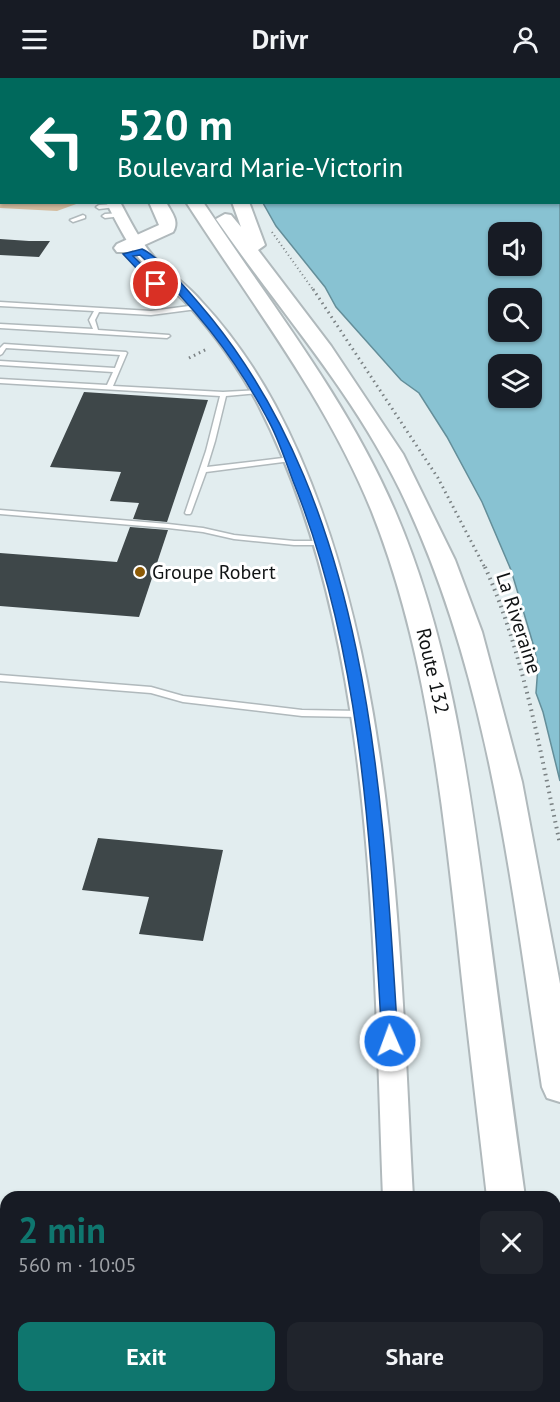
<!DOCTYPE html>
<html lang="en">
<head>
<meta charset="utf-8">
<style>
	body { margin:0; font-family:"PT Sans",sans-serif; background:#20242c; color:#f1f3f6; height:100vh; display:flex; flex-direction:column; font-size:22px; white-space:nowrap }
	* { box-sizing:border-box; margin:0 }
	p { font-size:20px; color:#9ea1a6 }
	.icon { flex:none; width:33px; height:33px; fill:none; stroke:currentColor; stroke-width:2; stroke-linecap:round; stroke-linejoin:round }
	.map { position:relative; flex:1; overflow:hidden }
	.panel { position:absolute; left:0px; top:1113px; width:561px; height:212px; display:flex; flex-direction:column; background:#171b24; border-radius:18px 18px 0 0; box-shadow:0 2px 4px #0004 }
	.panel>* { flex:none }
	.guide { position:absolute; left:0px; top:0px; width:561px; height:126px; box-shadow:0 2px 4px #0004; background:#00695c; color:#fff; overflow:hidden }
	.controls { position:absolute; left:488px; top:144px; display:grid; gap:12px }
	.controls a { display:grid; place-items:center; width:54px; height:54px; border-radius:12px; background:#171b24; box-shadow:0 2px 4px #0004; font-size:30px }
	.pin { position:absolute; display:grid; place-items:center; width:51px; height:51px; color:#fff; margin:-26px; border:3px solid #fff; border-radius:50%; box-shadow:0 2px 6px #0007 }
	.me { position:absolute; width:66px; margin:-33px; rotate:358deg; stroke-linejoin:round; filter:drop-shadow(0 0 4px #0008) }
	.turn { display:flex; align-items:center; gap:21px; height:126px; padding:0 18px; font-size:27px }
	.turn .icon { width:78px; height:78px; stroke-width:2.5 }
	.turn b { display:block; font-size:42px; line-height:51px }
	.round { display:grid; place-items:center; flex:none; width:63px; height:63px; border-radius:12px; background:#20242c }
	.head { display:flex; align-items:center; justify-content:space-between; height:102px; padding:0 18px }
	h1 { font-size:36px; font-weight:800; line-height:45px; color:#0f766e }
	.primary-button { display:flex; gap:12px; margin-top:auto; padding:12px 18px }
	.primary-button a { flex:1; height:69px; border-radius:12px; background:#0f766e; color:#fff; font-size:24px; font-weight:800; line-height:69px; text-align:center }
	.primary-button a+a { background:#20242c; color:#f1f3f6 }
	header { display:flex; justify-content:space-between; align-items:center; height:78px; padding:0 18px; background:#171b24; font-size:27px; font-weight:800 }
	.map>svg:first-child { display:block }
	.green { fill:#d5bda0 }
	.water { fill:#88c2d2; stroke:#648e99; stroke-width:1.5; fill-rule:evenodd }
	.building { fill:#3e4749 }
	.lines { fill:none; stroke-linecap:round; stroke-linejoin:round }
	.lane-casing { stroke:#b0b9bc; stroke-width:3 }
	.secondary-casing { stroke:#b0b9bc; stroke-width:4 }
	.highway-casing { stroke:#b0b9bc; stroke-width:4 }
	.path-far2 { stroke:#7a8183; stroke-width:2; stroke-dasharray:1 3; stroke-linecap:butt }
	.path-far1 { stroke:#7a8183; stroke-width:3; stroke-dasharray:1.5 4; stroke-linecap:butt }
	.path { stroke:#7a8183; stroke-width:4; stroke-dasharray:1.5 4.5; stroke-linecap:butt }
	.lane { fill:#fff; fill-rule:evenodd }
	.secondary { fill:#fff; fill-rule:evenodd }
	.highway { fill:#fff; fill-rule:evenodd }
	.highway-bridge-casing { stroke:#b0b9bc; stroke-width:18; stroke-linecap:butt }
	.highway-bridge { stroke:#fff; stroke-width:16 }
	.route { fill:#1a73e8; stroke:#114b97; stroke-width:1.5 }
	.poi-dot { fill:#8d5b06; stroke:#fff; stroke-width:2 }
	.labels { text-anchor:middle; stroke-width:6; stroke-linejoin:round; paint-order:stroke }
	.poi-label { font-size:20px; fill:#101314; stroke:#fff; text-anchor:start }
	.street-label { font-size:20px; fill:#101314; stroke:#fff }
</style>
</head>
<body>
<header><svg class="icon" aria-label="menu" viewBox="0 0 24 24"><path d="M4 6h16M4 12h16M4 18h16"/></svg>Drivr<svg class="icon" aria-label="person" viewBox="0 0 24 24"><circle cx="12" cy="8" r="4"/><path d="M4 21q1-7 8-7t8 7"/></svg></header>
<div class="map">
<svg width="560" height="1324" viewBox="0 0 560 1324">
	<rect width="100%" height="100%" fill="#e2edef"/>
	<path class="green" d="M 0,44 L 2,124 L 79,125 L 57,133 L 0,130 Z"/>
	<path class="water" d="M 336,0 L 560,0 L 560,703 L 543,634 L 536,615 L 538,588 L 534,569 L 511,492 L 482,424 L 447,359 L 419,315 L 401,302 L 336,229 L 325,209 L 276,148 L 263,125 L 560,124 L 560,2 L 333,1 ZM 498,154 L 531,154 L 531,188 L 498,188 ZM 498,220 L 531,220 L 531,254 L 498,254 ZM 498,286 L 531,286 L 531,320 L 498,320 Z"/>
	<g class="building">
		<path d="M 0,161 L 29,163 L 50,163 L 39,179 L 0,177 Z"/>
		<path d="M 84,314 L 208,322 L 167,444 L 133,441 L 139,425 L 110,423 L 121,394 L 50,389 Z"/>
		<path d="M 130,449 L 168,452 L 139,539 L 0,528 L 0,475 L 117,484 Z"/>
		<path d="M 98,760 L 223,772 L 203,863 L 139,856 L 149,819 L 82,812 Z"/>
	</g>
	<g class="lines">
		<g class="lane-casing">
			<g id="lane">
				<path d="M 114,126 L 116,127 L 116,129 L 99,131 L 96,129 L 99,127 Z"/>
				<path d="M 120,135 L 122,136 L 122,138 L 105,140 L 102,138 L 105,136 Z"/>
				<path d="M 83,137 L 85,138 L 85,140 L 73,144 L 70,142 Z"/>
				<path d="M 142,172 L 144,173 L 144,175 L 127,178 L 124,176 Z"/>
				<path d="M 0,224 L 151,233 L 197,227 L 200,229 L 197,231 L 151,237 L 99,234 L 95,242 L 98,252 L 169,257 L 170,258 L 167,260 L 0,250 L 0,246 L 93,251 L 89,242 L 94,233 L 0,228 Z"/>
				<path d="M 4,266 L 126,274 L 127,275 L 113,308 L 223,314 L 260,312 L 261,313 L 258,315 L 226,318 L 215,363 L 207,389 L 291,379 L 294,381 L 291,383 L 206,394 L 191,435 L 190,436 L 186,436 L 185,435 L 206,373 L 220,318 L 0,305 L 0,301 L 107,307 L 113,294 L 0,287 L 0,283 L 115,290 L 120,277 L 6,270 L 2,276 L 0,277 L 0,270 Z"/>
				<path d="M 0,432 L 168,446 L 203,450 L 234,457 L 294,463 L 322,463 L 326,465 L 322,467 L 294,467 L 234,461 L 203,454 L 168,450 L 0,436 Z"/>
				<path d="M 0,597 L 151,609 L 183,618 L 302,632 L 360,633 L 364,636 L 360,639 L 302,638 L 183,624 L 151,615 L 0,603 Z"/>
			</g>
		</g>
		<g class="secondary-casing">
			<g id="secondary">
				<rect x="0" y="23" width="2" height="8"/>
				<path d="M 106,124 L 120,124 C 130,143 140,163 154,179 C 168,195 187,206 201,223 C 230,254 255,290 275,327 C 397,555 399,866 413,1119 L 383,1119 C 373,866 376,557 259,328 C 240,292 216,258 189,228 C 175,212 156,200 142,184 C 127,166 117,145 106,124 Z"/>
				<rect x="0" y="1269" width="6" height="32"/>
				<path d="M 243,1318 L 314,1318 L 317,1324 L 245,1324 Z"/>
				<rect x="389" y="1318" width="34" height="6"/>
			</g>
		</g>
		<g class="highway-casing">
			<g id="highway">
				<path d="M 93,0 L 107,0 L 108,2 L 93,2 Z"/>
				<path d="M 133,0 L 147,0 L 148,2 L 133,2 Z"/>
				<path d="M 149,124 L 166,124 C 171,134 180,143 173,154 L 129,174 L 117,174 L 114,170 L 117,166 L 159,147 Z"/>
				<path d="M 186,124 L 203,124 C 270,225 347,321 395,433 C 448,556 467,690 485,822 C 498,921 511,1020 525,1119 L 487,1119 C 477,1031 466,943 457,855 C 441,713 425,568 372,434 C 327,322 251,225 186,124 Z"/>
				<path d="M 232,124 L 249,124 L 265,167 L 258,172 L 331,268 L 403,376 L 455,482 L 482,554 L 522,704 L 560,906 L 560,1024 L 547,1020 L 542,1009 C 511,807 490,598 400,412 C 352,313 278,231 216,141 L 225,136 L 231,137 L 241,149 Z"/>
				<rect x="511" y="1318" width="42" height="6"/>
			</g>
		</g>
		<path class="path-far2" d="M 272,154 L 314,213"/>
		<g class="path-far1">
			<path d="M 313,211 L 438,400 L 485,490"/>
			<path d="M 189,280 L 207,271"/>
		</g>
		<path class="path" d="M 485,489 C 524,576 540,673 560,766"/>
		<use href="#lane" class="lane"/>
		<use href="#secondary" class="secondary"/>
		<use href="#highway" class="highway"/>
		<g class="highway-bridge-casing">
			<path id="highway-bridge" d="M 80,0 L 86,2"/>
		</g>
		<use href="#highway-bridge" class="highway-bridge"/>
	</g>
	<path class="route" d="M 142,171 C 162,180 197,223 212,241 C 371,439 383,720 398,963 L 396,968 L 384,968 L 382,963 C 371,775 364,579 293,403 C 285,382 278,359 267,340 C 233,276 192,226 140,177 L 133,178 L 159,204 L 159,207 L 152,207 L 123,176 Z"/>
	<circle class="poi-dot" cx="140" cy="494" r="6"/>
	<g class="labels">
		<g class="poi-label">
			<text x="152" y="501">Groupe Robert</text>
		</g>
		<g class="street-label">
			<text transform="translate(519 545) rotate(72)" y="7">La Riveraine</text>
			<text transform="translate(433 593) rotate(77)" y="7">Route 132</text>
		</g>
	</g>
</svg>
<div class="controls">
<a><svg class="icon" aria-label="sound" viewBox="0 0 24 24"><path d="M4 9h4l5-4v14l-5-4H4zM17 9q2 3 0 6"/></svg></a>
<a><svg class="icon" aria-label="search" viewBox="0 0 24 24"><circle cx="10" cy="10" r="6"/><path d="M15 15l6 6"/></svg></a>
<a><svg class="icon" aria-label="layers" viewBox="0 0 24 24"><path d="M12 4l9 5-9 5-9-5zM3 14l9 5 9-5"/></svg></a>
</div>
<div class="pin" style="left:156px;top:206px;background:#d93025"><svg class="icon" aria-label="arrive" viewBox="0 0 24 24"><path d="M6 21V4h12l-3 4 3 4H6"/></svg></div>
<svg class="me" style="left:390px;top:963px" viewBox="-20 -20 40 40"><circle r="17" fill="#1a73e8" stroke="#fff" stroke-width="3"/><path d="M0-11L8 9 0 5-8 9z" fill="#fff"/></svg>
<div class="guide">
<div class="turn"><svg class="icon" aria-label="left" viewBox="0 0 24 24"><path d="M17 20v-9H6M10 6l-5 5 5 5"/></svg><div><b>520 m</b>Boulevard Marie-Victorin</div></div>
</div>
<section class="panel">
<div class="head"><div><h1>2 min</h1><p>560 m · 10:05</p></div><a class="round"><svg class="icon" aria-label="close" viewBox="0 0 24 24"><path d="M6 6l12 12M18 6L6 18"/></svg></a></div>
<div class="primary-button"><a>Exit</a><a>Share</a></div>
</section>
</div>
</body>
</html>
